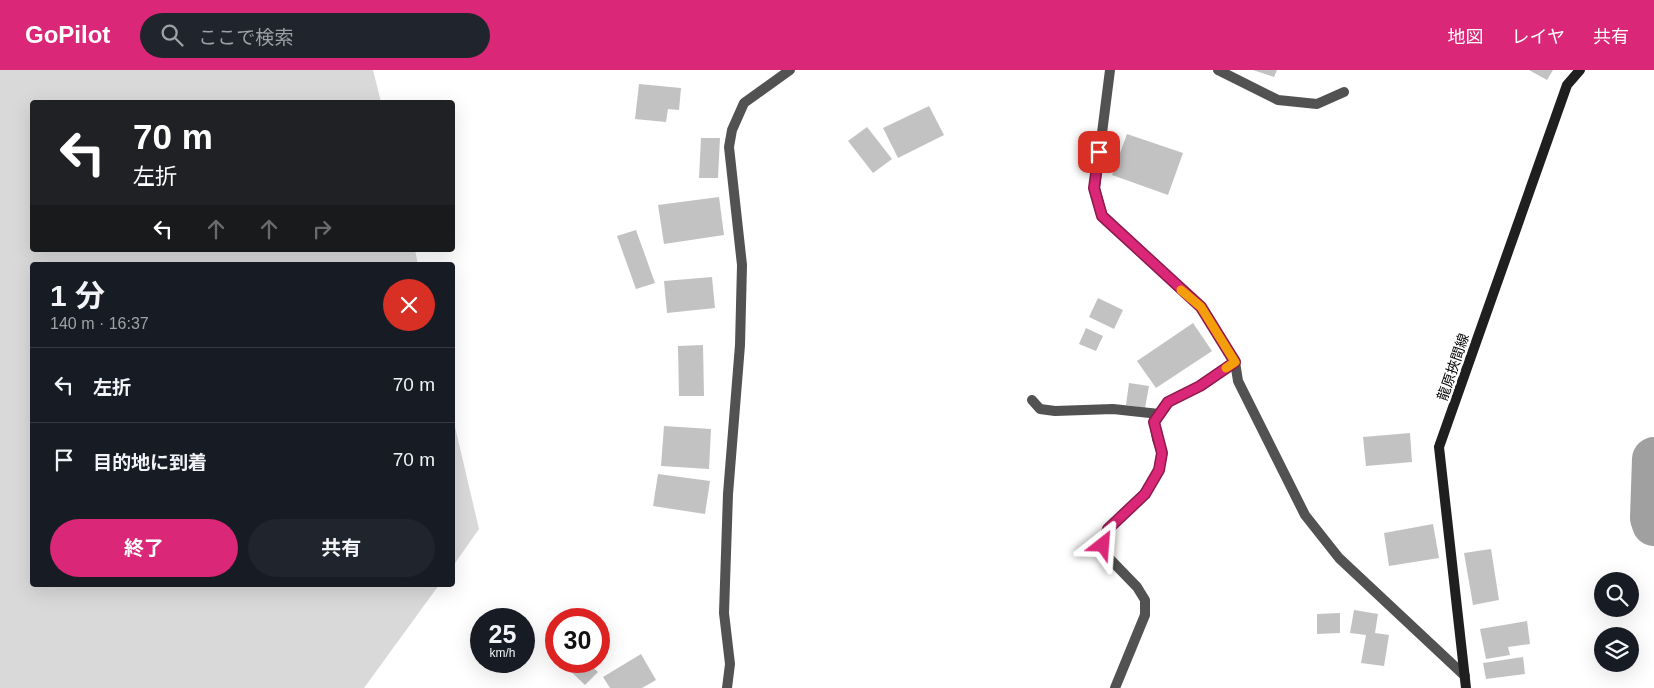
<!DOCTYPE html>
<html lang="ja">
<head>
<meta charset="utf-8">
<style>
	body { margin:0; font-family:Arial,"Noto Sans JP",sans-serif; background:#20242c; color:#f1f3f6; height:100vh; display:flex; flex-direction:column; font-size:19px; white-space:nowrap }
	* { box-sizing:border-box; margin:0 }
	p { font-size:16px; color:#9ea1a6 }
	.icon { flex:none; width:28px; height:28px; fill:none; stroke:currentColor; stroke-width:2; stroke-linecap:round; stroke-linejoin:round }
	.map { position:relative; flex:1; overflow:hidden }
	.sheet { position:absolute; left:30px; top:192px; width:425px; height:325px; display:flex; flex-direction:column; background:#171b24; border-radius:5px; box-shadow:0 5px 20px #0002 }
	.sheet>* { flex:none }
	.hud { position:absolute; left:30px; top:30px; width:425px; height:152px; border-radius:5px; box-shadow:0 5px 20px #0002; background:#202124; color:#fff; overflow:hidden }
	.fabs { position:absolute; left:1594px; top:502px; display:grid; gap:10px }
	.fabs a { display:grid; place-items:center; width:45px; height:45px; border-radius:50%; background:#171b24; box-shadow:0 5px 20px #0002; font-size:25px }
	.speed { position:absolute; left:470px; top:538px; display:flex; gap:10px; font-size:25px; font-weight:700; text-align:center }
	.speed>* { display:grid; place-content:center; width:65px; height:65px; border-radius:50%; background:#171b24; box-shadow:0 5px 20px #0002; line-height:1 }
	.speed small { font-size:12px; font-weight:400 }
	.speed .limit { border:8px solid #d22; background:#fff; color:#111 }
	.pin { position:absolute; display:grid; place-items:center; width:42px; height:42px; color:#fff; margin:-21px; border-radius:10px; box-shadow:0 2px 8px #0006 }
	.me { position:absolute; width:55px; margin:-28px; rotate:28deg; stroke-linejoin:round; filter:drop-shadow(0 0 4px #0008) }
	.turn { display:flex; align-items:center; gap:18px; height:105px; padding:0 20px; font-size:22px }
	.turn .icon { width:65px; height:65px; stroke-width:2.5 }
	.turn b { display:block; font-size:35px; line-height:42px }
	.lanes { display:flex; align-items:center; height:48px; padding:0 20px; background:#0003; justify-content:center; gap:25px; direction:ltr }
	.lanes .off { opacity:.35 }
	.round { display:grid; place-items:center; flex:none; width:52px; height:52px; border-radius:26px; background:#20242c }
	.headline { display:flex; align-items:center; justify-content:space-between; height:85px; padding:0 20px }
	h1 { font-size:30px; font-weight:700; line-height:38px }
	.button { display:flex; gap:10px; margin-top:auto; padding:10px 20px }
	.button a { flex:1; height:58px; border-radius:30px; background:#db2777; color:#fff; font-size:20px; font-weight:700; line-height:58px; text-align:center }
	.button a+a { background:#20242c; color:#f1f3f6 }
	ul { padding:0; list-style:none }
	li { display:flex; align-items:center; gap:15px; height:75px; padding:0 20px; border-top:1px solid #363941 }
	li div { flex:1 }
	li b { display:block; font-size:19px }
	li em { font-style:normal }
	header { display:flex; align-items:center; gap:30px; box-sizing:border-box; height:70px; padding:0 25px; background:#db2777; color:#fff }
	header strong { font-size:24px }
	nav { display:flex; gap:28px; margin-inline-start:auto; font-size:18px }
	.search { width:350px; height:45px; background:#20242c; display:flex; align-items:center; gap:12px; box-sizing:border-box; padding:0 18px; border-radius:28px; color:#9ea1a6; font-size:19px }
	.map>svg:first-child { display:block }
	.green { fill:#d9d9d9 }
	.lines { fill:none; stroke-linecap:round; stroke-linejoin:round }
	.river { stroke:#a0a0a0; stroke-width:44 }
	.building { fill:#c2c2c2 }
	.street { stroke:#525252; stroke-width:10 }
	.secondary { stroke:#1f1f1f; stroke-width:10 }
	.route-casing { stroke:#8e194d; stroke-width:12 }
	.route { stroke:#db2777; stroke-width:9 }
	.slow { stroke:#f59e0b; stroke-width:9 }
	.labels { text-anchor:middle; stroke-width:5; stroke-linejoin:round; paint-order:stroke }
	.street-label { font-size:14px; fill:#000; stroke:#fff }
</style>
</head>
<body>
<header>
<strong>GoPilot</strong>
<div class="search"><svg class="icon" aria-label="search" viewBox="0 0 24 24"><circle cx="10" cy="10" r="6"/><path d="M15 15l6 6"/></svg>ここで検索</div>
<nav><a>地図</a><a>レイヤ</a><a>共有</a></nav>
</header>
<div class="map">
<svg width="1654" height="618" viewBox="0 0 1654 618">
	<rect width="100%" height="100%" fill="#fff"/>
	<g class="green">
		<path d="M 0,0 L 373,0 L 381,32 L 32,32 L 32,180 L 415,180 L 418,195 L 32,195 L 32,515 L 439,515 L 364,618 L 0,618 Z"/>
		<path d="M 452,344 L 479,459 L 453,496 L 452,496 Z"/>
	</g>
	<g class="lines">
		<path class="river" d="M 1654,389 L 1652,448 L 1654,454"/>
	</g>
	<g class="building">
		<path d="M 1253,0 L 1277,0 L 1274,7 Z"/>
		<path d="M 1529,0 L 1553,0 L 1547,10 Z"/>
		<path d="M 639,14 L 681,18 L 679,40 L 668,39 L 666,52 L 635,49 Z"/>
		<path d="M 929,36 L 944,65 L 898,88 L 883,58 Z"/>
		<path d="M 867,57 L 892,89 L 873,103 L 848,71 Z"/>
		<path d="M 1127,64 L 1183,83 L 1168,125 L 1112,105 Z"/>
		<path d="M 701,68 L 720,68 L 718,108 L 699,108 Z"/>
		<path d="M 719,127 L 724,165 L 664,174 L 658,135 Z"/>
		<path d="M 636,160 L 655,213 L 636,219 L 617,166 Z"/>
		<path d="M 712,207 L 715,238 L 667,243 L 664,211 Z"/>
		<path d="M 1098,228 L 1123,240 L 1114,259 L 1089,247 Z"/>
		<path d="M 1193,253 L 1212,281 L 1156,318 L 1137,291 Z"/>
		<path d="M 1086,258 L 1103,266 L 1096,281 L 1079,274 Z"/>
		<path d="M 703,275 L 704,326 L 679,326 L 678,276 Z"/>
		<path d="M 1129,313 L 1149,316 L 1145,338 L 1126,335 Z"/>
		<path d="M 664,356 L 711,359 L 709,399 L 661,396 Z"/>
		<path d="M 1410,363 L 1412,392 L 1366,396 L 1363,367 Z"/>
		<path d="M 658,404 L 710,411 L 705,444 L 653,436 Z"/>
		<path d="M 1433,454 L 1439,488 L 1389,496 L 1384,463 Z"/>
		<path d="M 1491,479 L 1499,530 L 1473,535 L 1464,483 Z"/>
		<path d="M 1354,540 L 1378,544 L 1375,563 L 1389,565 L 1384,596 L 1361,593 L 1366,565 L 1350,563 Z"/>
		<path d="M 1340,543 L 1340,563 L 1317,564 L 1317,544 Z"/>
		<path d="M 1527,551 L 1530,574 L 1508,577 L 1510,585 L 1486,589 L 1480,559 Z"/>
		<path d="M 641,584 L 656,610 L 642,618 L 610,618 L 603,607 Z"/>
		<path d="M 1523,587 L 1525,604 L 1486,609 L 1483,593 Z"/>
		<path d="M 565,591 L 586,591 L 598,602 L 585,615 L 563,594 Z"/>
	</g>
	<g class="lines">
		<g class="street">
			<path d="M 1110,0 L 1095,118 L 1102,146 L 1201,237 L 1235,292 L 1238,311 L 1305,445 L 1339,488 L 1465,606"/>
			<path d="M 1218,0 L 1278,30 L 1317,34 L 1344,22"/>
			<path d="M 1032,330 L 1040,339 L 1055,341 L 1113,339 L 1159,344"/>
			<path d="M 727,618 L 730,594 L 724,543 L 728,424 L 740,275 L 742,195 L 729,77 L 732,60 L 744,33 L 790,0"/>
			<path d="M 1115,618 L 1145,545 L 1145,530 L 1137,517 L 1107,486 L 1103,475 L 1108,459 L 1145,423 L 1159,400 L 1162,383 L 1157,369 L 1154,351 L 1168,332 L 1200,316 L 1235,292"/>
		</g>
		<path class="secondary" d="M 1466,618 L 1439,377 L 1567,15 L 1580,0"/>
	</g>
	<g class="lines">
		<g class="route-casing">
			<path id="route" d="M 1099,82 L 1094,118 L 1102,146 L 1201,237 L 1235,292 L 1200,316 L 1168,332 L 1154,352 L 1162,383 L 1159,400 L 1145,424 L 1108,459 L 1103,475"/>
		</g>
		<use href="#route" class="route"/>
		<path class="slow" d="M 1181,220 L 1201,237 L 1235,292 L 1226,298"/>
	</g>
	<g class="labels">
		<g class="street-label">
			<text transform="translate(1453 297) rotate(-71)" y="5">龍原挾間線</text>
		</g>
	</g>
</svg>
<div class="fabs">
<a><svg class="icon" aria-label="search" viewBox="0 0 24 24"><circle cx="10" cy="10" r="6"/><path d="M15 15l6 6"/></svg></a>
<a><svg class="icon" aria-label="layers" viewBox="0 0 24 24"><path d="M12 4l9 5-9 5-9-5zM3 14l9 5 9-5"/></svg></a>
</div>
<div class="speed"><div>25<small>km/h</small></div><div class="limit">30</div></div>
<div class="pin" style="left:1099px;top:82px;background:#d93025"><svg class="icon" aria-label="arrive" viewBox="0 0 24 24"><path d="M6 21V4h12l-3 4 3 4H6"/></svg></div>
<svg class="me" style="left:1103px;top:475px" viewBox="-20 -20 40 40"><path d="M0-17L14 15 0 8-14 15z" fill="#db2777" stroke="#fff" stroke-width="4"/></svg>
<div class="hud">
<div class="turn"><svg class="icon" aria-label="left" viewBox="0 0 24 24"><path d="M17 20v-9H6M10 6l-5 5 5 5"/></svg><div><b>70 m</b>左折</div></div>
<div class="lanes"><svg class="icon" aria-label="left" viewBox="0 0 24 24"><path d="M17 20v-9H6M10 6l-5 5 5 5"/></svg><svg class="icon off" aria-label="ahead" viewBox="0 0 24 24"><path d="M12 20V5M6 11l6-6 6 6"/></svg><svg class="icon off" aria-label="ahead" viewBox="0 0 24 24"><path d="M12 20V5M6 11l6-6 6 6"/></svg><svg class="icon off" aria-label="right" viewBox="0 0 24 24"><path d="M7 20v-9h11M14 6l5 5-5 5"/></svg></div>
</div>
<section class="sheet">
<div class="headline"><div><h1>1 分</h1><p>140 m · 16:37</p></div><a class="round" style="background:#d93025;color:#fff"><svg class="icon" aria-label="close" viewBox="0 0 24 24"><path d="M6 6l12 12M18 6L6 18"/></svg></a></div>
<ul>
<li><svg class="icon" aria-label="left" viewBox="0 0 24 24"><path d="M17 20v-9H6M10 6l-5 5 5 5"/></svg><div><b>左折</b></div><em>70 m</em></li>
<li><svg class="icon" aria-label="arrive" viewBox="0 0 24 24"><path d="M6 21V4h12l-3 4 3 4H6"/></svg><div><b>目的地に到着</b></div><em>70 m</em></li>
</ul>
<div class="button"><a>終了</a><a>共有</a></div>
</section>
</div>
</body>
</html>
